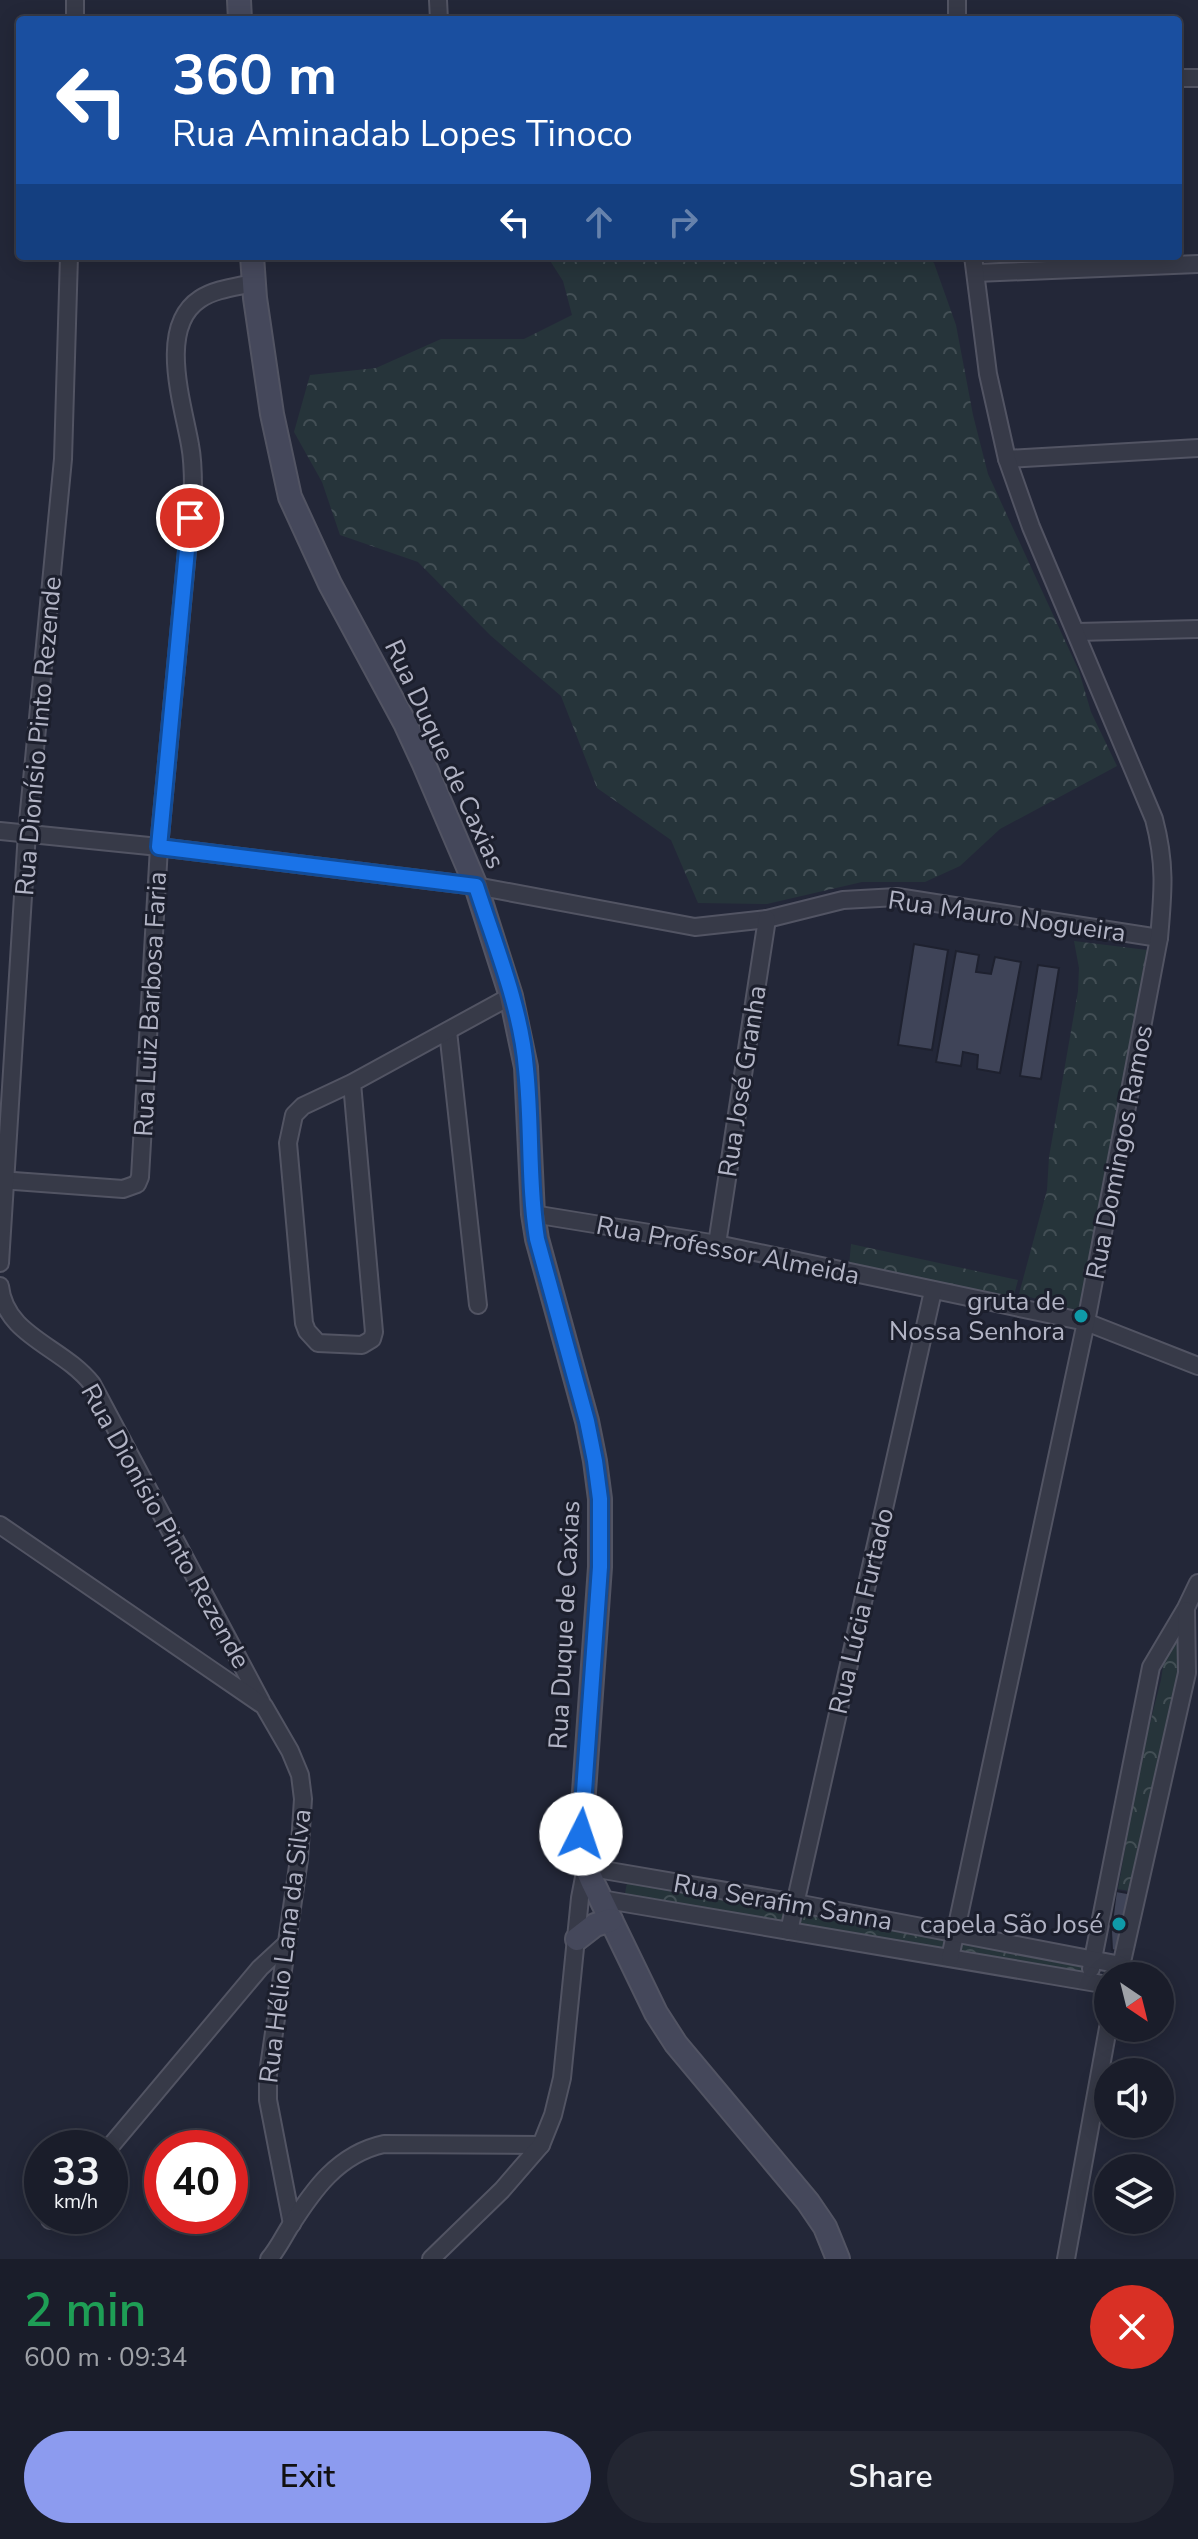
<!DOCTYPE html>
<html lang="en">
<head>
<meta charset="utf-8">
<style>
	body { margin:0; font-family:"Nunito Sans",sans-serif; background:#232632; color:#f1f3f6; height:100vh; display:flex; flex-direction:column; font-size:30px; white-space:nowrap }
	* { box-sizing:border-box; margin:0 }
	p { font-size:26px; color:#9fa2a8 }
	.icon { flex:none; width:44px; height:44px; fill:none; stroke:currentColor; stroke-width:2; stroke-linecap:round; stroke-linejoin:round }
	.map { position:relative; height:2259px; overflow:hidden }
	.side { display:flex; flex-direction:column; background:#1a1d2a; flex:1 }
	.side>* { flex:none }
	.hud { position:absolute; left:16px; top:16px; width:1166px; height:244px; border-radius:8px; box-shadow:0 4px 20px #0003,0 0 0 2px #383b47; background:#1a4fa0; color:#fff; overflow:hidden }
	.needle { width:52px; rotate:145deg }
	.controls { position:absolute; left:1094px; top:1962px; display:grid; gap:16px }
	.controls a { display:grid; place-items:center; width:80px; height:80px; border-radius:50%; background:#1a1d2a; box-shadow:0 4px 20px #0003,0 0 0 2px #383b47; font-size:40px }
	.speed { position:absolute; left:24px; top:2130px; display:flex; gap:16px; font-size:40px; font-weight:700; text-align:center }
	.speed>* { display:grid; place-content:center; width:104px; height:104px; border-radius:50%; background:#1a1d2a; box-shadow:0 4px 20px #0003,0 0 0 2px #383b47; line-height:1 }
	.speed small { font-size:20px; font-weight:400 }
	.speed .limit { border:12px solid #d22; background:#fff; color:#111 }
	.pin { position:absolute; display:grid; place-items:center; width:68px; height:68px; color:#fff; margin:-34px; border:4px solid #fff; border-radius:50%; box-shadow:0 2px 8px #0007 }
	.me { position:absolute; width:88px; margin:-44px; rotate:4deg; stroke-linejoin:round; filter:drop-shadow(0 0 6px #0008) }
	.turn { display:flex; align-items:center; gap:28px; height:168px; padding:0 24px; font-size:36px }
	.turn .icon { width:104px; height:104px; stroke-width:2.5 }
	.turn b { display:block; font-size:56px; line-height:68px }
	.lanes { display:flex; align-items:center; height:76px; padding:0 24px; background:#0003; justify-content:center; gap:40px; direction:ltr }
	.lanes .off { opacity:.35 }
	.round { display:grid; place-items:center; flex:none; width:84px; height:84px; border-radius:42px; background:#232632 }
	.summary { display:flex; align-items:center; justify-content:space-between; height:136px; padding:0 24px }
	h1 { font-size:48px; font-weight:600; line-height:60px; color:#1e9e55 }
	.primary-button { display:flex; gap:16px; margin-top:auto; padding:16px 24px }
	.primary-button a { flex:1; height:92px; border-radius:48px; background:#8c9bef; color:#111; font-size:32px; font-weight:600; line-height:92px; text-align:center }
	.primary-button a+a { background:#232632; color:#f1f3f6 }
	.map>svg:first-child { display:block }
	.park { fill:url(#park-crowns) }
	.building { fill:#3f4458; stroke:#1e212f; stroke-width:2 }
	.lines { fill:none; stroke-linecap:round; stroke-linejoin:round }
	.street-casing { stroke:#525463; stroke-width:20 }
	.secondary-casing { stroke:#525463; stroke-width:26 }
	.street { stroke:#373a48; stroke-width:16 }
	.secondary { stroke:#45485b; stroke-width:22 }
	.route-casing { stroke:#114b97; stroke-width:20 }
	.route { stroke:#1a73e8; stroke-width:14 }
	.culture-dot { fill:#0f9aa8; stroke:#1c1f2d; stroke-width:3 }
	.labels { text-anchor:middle; stroke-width:6; stroke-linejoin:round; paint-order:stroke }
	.street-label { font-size:26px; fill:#b2b4c5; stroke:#1c1f2d }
	.poi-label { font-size:26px; fill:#b2b4c5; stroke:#1c1f2d; text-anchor:end }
</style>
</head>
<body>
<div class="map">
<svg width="1198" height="2259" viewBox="0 0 1198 2259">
	<defs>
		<pattern id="park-crowns" width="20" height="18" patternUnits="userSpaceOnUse" patternTransform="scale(2)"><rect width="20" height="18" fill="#26343a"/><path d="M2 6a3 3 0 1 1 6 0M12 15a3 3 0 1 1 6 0" fill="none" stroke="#434f55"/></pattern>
	</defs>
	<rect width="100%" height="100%" fill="#232738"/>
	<g class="park">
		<path d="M 547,256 L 928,256 L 934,263 L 956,325 L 973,415 L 988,474 L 1079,671 L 1091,712 L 1117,766 L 1000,829 L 960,866 L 925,882 L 862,882 L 767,904 L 698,903 L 671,840 L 597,788 L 561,696 L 490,635 L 418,562 L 340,535 L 322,482 L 294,432 L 310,375 L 376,368 L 441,339 L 524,339 L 572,315 L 563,281 Z"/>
		<path d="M 1074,941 L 1147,950 L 1080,1311 L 1019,1294 L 1047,1190 L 1049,1157 L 1078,991 L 1079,968 Z"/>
		<path d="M 851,1244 L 1018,1280 L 1014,1295 L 980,1293 L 849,1266 Z"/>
		<path d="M 1184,1624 L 1184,1668 L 1135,1892 L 1118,1889 L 1141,1758 L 1161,1680 L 1165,1653 Z"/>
		<path d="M 628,1877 L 790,1907 L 786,1926 L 624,1899 Z"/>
		<path d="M 799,1908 L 950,1937 L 947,1954 L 793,1928 Z"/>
		<path d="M 957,1938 L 1088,1962 L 1086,1979 L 953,1955 Z"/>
	</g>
	<g class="building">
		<path d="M 914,944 L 948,950 L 932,1050 L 898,1045 Z"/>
		<path d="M 956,951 L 979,955 L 976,972 L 991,974 L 995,957 L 1021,962 L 1000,1073 L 977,1069 L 978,1055 L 963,1052 L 961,1066 L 936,1062 Z"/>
		<path d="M 1038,965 L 1059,968 L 1041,1079 L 1020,1076 Z"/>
		<path d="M 1116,1891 L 1133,1894 L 1120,1952 L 1112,1950 L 1111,1931 Z"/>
	</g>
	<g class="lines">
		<g class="street-casing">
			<g id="street">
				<path d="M 438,0 L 439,20"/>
				<path d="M 957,0 L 957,20"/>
				<path d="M 75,20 L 75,0"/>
				<path d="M 1178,78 L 1198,78"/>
				<path d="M 976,273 L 1198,264"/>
				<path d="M 1007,459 L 1198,448"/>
				<path d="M 1077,632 L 1198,629"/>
				<path d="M 0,831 L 159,847 L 476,886 L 695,927 L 767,919 L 843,900 L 897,897 L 1159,938"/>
				<path d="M 448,1031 L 478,1305"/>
				<path d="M 352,1083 L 374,1332 L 372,1339 L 362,1345 L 318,1343 L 307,1331 L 304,1323 L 288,1143 L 294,1115 L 303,1106 L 352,1083 L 511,996"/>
				<path d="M 0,1180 L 123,1189 L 137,1184 L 140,1177 L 159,847 L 193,488 C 193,474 193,460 190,445 C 183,404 157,327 200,299 C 215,289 236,287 253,283"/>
				<path d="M 533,1214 L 717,1244 L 1086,1322 L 1198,1366"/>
				<path d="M 717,1244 L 767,919"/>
				<path d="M 0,1263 L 27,832 L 63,459 L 69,256"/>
				<path d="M 0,1286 C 5,1336 62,1346 92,1384 L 261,1701"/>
				<path d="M 0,1525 L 264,1706 L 290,1751 L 300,1775 L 303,1799 L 299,1859 L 268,2074 L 268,2100 L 292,2224"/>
				<path d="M 601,1899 L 1108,1985"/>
				<path d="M 789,1931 L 933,1291"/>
				<path d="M 950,1958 L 1086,1322 L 1159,938 C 1163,893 1166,864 1154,819 L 1031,527 L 1007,459 L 988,374 L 973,256"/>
				<path d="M 1091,1969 L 1151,1667 L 1186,1608 L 1198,1583"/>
				<path d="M 1119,1975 L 1187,1673 L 1186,1610"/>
				<path d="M 109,2148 L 260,1968 L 287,1943"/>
				<path d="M 50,2220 L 53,2216"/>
				<path d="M 269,2259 C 277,2250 283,2238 289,2228 C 313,2190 338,2154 384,2144 L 541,2145"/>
				<path d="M 431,2259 L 502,2190 L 541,2145 L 553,2115 L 562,2078 L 580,1898 L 586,1867 L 796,1903 L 1121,1965"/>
				<path d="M 1066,2259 L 1108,2028"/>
			</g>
		</g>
		<g class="secondary-casing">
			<g id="secondary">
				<path d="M 239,0 L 240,20"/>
				<path d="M 252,256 L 255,298 L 272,414 L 290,497 L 330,584 L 405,723 L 423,762 L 476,886 L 511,996 L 526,1067 L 533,1214 L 537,1239 L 587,1421 L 595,1461 L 600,1499 L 600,1567 L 581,1834 L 586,1867 L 593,1883 L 656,2013 L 676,2044 L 808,2202 L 825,2227 L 838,2259"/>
				<path d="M 577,1939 L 595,1925 L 611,1920"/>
			</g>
		</g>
		<use href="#street" class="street"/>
		<use href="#secondary" class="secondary"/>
	</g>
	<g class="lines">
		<g class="route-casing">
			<path id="route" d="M 190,518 L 159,847 L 476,886 C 495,945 521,1007 526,1069 C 532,1125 528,1183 537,1239 L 587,1421 L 595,1461 L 600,1499 L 600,1567 L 581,1834"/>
		</g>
		<use href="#route" class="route"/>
	</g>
	<g class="culture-dot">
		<circle cx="1081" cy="1316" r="8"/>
		<circle cx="1119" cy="1924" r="8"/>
	</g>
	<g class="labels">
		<g class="street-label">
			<text transform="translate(38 736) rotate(-85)" y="9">Rua Dionísio Pinto Rezende</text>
			<text transform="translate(445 754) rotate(65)" y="9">Rua Duque de Caxias</text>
			<text transform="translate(1007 916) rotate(8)" y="9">Rua Mauro Nogueira</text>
			<text transform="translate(150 1004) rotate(-87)" y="9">Rua Luiz Barbosa Faria</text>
			<text transform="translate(742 1081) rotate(-81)" y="9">Rua José Granha</text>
			<text transform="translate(1119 1152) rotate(-79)" y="9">Rua Domingos Ramos</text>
			<text transform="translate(728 1250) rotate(11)" y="9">Rua Professor Almeida</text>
			<text transform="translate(166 1526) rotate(61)" y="9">Rua Dionísio Pinto Rezende</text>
			<text transform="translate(861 1611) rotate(-77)" y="9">Rua Lúcia Furtado</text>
			<text transform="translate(564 1625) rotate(-87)" y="9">Rua Duque de Caxias</text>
			<text transform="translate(783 1902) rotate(10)" y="9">Rua Serafim Sanna</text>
			<text transform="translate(285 1946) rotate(-83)" y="9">Rua Hélio Lana da Silva</text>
		</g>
		<g class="poi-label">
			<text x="1065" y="1310">gruta de<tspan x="1065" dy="30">Nossa Senhora</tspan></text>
			<text x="1103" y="1933">capela São José</text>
		</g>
	</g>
</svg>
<div class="controls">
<a><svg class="needle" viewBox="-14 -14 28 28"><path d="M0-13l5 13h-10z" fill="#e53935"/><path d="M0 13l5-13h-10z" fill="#9fa2a8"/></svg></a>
<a><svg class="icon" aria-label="sound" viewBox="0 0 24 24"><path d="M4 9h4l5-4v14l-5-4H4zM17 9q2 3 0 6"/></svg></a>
<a><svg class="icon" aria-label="layers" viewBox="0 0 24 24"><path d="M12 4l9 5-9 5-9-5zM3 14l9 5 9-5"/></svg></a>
</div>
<div class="speed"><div>33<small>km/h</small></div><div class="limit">40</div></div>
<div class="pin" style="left:190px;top:518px;background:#d93025"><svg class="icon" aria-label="arrive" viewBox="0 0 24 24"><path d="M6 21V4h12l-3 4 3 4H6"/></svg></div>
<svg class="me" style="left:581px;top:1834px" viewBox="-20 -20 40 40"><circle r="19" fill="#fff"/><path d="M0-13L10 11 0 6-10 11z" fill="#1a73e8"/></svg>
<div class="hud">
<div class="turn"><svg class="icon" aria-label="left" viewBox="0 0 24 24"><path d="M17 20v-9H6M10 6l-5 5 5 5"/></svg><div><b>360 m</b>Rua Aminadab Lopes Tinoco</div></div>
<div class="lanes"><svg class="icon" aria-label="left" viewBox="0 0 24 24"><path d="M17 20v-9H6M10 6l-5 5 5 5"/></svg><svg class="icon off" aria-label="ahead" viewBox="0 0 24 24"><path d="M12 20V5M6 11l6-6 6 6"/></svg><svg class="icon off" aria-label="right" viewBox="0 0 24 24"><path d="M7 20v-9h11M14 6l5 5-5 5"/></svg></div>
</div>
</div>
<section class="side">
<div class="summary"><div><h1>2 min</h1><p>600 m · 09:34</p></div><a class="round" style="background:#d93025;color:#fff"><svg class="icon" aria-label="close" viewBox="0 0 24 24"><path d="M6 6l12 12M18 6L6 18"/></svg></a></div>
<div class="primary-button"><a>Exit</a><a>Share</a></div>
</section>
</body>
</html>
